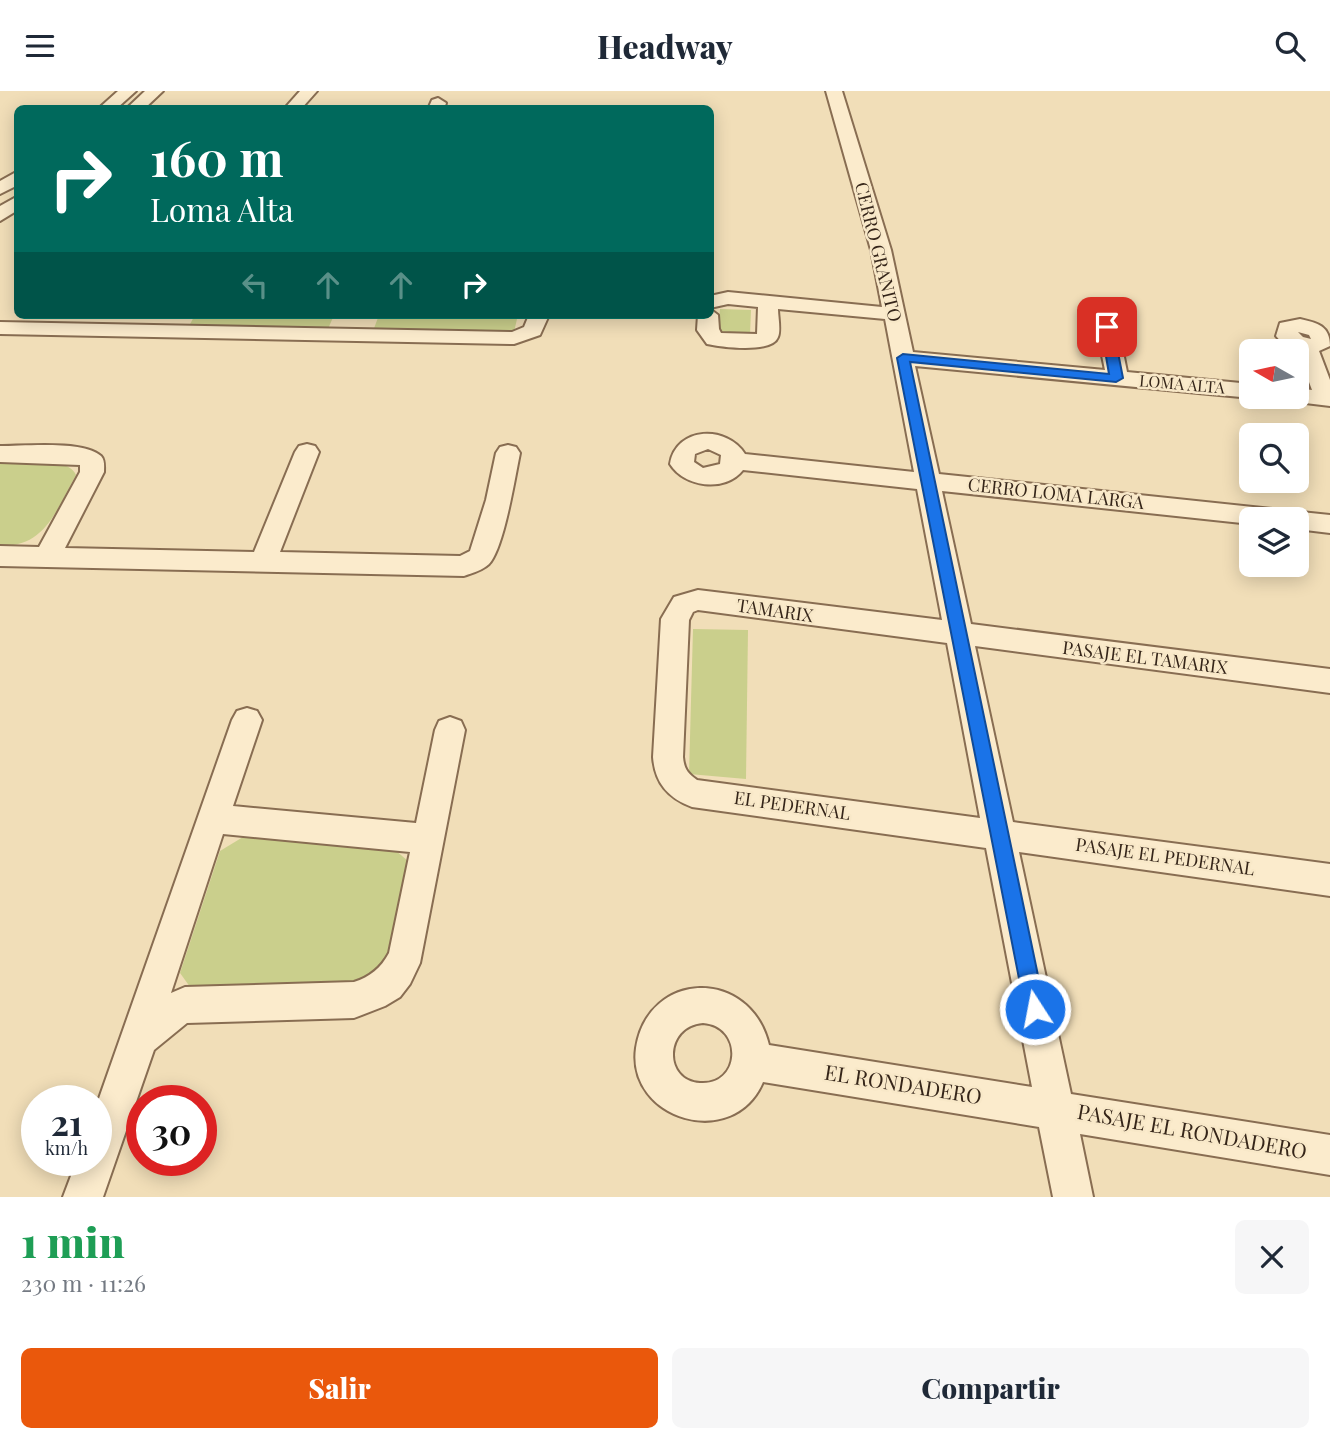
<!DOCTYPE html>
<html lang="es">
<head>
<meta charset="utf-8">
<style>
	body { margin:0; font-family:"Playfair Display",serif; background:#f6f6f7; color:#1f2937; height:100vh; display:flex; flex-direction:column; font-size:26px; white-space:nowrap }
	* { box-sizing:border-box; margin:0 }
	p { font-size:23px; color:#747a83 }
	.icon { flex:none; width:38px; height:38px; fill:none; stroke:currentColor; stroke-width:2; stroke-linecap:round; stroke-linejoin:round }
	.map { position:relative; height:1106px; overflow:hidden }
	.sheet { display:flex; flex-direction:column; background:#fff; flex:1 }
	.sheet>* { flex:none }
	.banner { position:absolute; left:14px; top:14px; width:700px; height:214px; border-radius:10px; box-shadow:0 4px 18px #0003; background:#00695c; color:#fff; overflow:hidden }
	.needle { width:46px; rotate:279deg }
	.tools { position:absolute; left:1239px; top:248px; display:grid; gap:14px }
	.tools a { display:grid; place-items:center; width:70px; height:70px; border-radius:10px; background:#fff; box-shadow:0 4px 18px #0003; font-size:35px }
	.speed { position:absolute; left:21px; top:994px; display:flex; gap:14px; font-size:35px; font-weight:700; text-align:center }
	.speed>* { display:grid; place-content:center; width:91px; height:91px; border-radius:50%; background:#fff; box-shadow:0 4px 18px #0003; line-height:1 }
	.speed small { font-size:18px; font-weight:400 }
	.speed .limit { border:10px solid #d22; background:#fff; color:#111 }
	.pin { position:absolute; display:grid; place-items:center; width:60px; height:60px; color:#fff; margin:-30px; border-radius:14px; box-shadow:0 4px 10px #0006 }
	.me { position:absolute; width:77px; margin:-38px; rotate:349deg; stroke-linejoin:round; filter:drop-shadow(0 0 5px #0008) }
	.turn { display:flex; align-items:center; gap:24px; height:147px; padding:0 21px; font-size:32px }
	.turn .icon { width:91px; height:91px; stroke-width:2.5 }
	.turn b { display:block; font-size:49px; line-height:60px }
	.lanes { display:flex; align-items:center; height:66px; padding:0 21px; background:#0003; justify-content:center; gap:35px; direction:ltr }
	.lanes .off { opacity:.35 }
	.round { display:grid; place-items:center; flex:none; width:74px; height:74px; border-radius:10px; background:#f6f6f7 }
	.summary { display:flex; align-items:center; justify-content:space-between; height:119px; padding:0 21px }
	h1 { font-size:42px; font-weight:800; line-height:52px; color:#1e9e55 }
	.primary-button { display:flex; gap:14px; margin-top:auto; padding:14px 21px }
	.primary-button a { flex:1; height:80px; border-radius:10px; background:#ea580c; color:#fff; font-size:28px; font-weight:800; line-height:80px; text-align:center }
	.primary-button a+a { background:#f6f6f7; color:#1f2937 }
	header { display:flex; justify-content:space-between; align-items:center; height:91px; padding:0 21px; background:#fff; font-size:32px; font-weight:800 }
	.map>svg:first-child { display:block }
	.green { fill:#cacf8c }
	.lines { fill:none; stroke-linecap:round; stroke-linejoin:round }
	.street-casing { stroke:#886d52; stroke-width:4 }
	.street { fill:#fbebcc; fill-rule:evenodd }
	.route { fill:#1a73e8; stroke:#114b97; stroke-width:2 }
	.labels { text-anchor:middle; stroke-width:5; stroke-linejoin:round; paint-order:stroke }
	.far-street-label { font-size:16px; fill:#352519; stroke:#f8e8c8 }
	.street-label { font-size:18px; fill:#352519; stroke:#f8e8c8 }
	.near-street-label { font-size:21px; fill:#352519; stroke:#f8e8c8 }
</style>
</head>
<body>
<header><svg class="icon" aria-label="menu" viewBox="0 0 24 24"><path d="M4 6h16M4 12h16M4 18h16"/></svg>Headway<svg class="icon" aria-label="search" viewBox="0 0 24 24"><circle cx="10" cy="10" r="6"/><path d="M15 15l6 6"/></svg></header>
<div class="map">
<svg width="1330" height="1106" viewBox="0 0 1330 1106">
	<rect width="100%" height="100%" fill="#f1deb8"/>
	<g class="green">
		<path d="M 720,218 L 751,219 L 750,244 L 718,243 Z"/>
		<path d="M 195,224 L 334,224 L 328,238 L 189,235 Z"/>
		<path d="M 379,224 L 517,228 L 514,241 L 373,240 Z"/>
		<path d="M 0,371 C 19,371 68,365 76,384 C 56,419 46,456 0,455 Z"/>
		<path d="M 693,538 L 748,539 L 746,688 L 689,683 Z"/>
		<path d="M 243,746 L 395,759 L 408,770 L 386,868 L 366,893 L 193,900 L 180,882 L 220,760 Z"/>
	</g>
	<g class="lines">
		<g class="street-casing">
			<g id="street">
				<path d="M 118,0 L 136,0 L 116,18 L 98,18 Z"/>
				<path d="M 145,0 L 163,0 L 144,18 L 126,18 Z"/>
				<path d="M 300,0 L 317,0 L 301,18 L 284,18 Z"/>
				<path d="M 826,0 L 842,0 L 891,159 L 913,261 L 1105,279 L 1097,240 L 1083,232 L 1079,220 L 1082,216 L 1104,210 L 1128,217 L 1135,231 L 1128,238 L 1119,241 L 1127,281 L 1251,293 L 1251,306 L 1254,306 L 1251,307 L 915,275 L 939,383 L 1330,424 L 1330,442 L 1297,438 L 1297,429 L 1251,429 L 1251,433 L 942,400 L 971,533 L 1330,578 L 1330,602 L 975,555 L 1013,731 L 1330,773 L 1330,805 L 1019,761 L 1071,1003 L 1330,1044 L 1330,1084 L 1080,1043 L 1093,1106 L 1053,1106 L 1039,1036 L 763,991 C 733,1061 626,1028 636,957 C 648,879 750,876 769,954 L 1032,996 L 986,757 L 692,716 C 668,707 655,692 653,666 L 661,528 L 674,506 L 698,499 L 942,529 L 917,398 L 743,379 C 725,402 684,396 670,373 C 676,335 727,334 745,363 L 914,381 L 885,228 L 778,218 C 778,226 781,239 778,246 C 772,263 721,256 707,253 L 697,239 L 698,224 L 710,224 L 710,218 L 718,224 L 719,238 L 721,242 L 757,243 L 758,216 L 728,213 L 710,217 L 710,205 L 728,201 L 882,216 L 871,159 ZM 1104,222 L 1112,225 L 1114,229 L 1100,225 ZM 708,358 L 721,364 L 720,373 L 703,377 L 694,371 L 695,363 ZM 698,519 L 947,552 L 980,727 L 697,689 C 687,682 684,677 683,666 L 689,529 L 693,521 ZM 703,932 C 744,935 741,995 700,992 C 663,990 664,935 703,932 Z"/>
				<path d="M 438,7 L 446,12 L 444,18 L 428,18 L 432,9 Z"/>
				<path d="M 18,80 L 18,94 L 0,103 L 0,90 Z"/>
				<path d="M 18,105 L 18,119 L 0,130 L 0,115 Z"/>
				<path d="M 529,224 L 549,224 L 540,244 L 514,253 L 0,243 L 0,231 L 512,241 L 524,236 Z"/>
				<path d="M 1300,228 C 1318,232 1330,235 1330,255 L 1319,260 L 1330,289 L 1330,315 L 1297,311 L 1287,306 L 1297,306 L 1297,297 L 1312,299 L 1297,259 L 1283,253 L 1276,245 L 1280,232 ZM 1298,241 L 1309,244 L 1311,248 L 1303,246 Z"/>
				<path d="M 307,353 L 315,355 L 319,361 L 280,461 L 460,465 L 470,460 L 486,409 L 496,362 L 500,356 L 508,354 L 516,356 L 520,362 C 515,386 504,457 489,473 C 483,479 472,482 464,485 L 0,475 L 0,455 L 39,456 L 80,381 L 80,374 L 0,371 L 0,355 C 23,355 84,349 101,365 C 105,369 104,376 104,381 L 65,457 L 254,461 L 295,361 L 299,355 Z"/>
				<path d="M 247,617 L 257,620 L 262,629 L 233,715 L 416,732 L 435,639 L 439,630 L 450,626 L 461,630 L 465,639 L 420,872 L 410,893 L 400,906 L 385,915 L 354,927 L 187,932 L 154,959 L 103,1106 L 63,1106 L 77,1069 L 96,1069 L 96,1016 L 232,629 L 237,620 ZM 223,743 L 410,761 L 389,862 C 381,877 370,886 354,891 L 185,896 L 171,902 Z"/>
			</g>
		</g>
		<use href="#street" class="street"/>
	</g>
	<path class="route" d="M 1107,232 L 1113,236 L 1123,287 L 1116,291 L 910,271 L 1045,918 L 1042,925 L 1035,928 L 1028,925 L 1025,918 L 897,267 L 903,263 L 1109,283 L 1101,236 Z"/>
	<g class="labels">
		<g class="far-street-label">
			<text transform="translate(1182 293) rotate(5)" y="6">LOMA ALTA</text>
		</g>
		<g class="street-label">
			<text transform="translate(878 161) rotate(76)" y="6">CERRO GRANITO</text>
			<text transform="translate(1056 403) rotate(6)" y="6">CERRO LOMA LARGA</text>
			<text transform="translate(775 520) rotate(8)" y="6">TAMARIX</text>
			<text transform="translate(1145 567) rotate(7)" y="6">PASAJE EL TAMARIX</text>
			<text transform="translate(792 715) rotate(8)" y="6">EL PEDERNAL</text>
			<text transform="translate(1165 766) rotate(8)" y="6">PASAJE EL PEDERNAL</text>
		</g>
		<g class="near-street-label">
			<text transform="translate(903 994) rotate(9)" y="7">EL RONDADERO</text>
			<text transform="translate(1192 1041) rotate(10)" y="7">PASAJE EL RONDADERO</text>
		</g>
	</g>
</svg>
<div class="tools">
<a><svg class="needle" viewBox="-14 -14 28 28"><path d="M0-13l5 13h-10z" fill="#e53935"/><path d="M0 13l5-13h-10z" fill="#747a83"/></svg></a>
<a><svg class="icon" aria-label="search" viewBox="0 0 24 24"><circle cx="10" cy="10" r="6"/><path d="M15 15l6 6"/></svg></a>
<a><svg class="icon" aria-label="layers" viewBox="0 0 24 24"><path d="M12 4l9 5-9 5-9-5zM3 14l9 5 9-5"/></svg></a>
</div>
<div class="speed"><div>21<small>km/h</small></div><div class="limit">30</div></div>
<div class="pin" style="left:1107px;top:236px;background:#d93025"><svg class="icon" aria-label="arrive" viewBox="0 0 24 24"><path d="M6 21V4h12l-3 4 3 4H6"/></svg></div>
<svg class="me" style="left:1035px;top:918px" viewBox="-20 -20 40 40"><circle r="17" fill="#1a73e8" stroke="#fff" stroke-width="3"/><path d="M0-11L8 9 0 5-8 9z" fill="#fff"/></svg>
<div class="banner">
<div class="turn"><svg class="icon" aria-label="right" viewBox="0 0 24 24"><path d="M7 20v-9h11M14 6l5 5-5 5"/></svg><div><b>160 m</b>Loma Alta</div></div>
<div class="lanes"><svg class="icon off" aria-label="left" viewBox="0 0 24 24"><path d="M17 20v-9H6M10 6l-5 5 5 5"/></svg><svg class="icon off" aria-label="ahead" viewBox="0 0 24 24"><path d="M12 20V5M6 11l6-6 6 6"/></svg><svg class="icon off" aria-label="ahead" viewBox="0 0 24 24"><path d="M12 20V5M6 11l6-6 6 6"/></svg><svg class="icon" aria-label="right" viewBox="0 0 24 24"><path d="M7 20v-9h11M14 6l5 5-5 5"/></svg></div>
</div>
</div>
<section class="sheet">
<div class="summary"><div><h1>1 min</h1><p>230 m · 11:26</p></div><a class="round"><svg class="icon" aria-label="close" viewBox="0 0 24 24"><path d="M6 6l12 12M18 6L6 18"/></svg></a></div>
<div class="primary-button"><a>Salir</a><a>Compartir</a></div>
</section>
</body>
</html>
